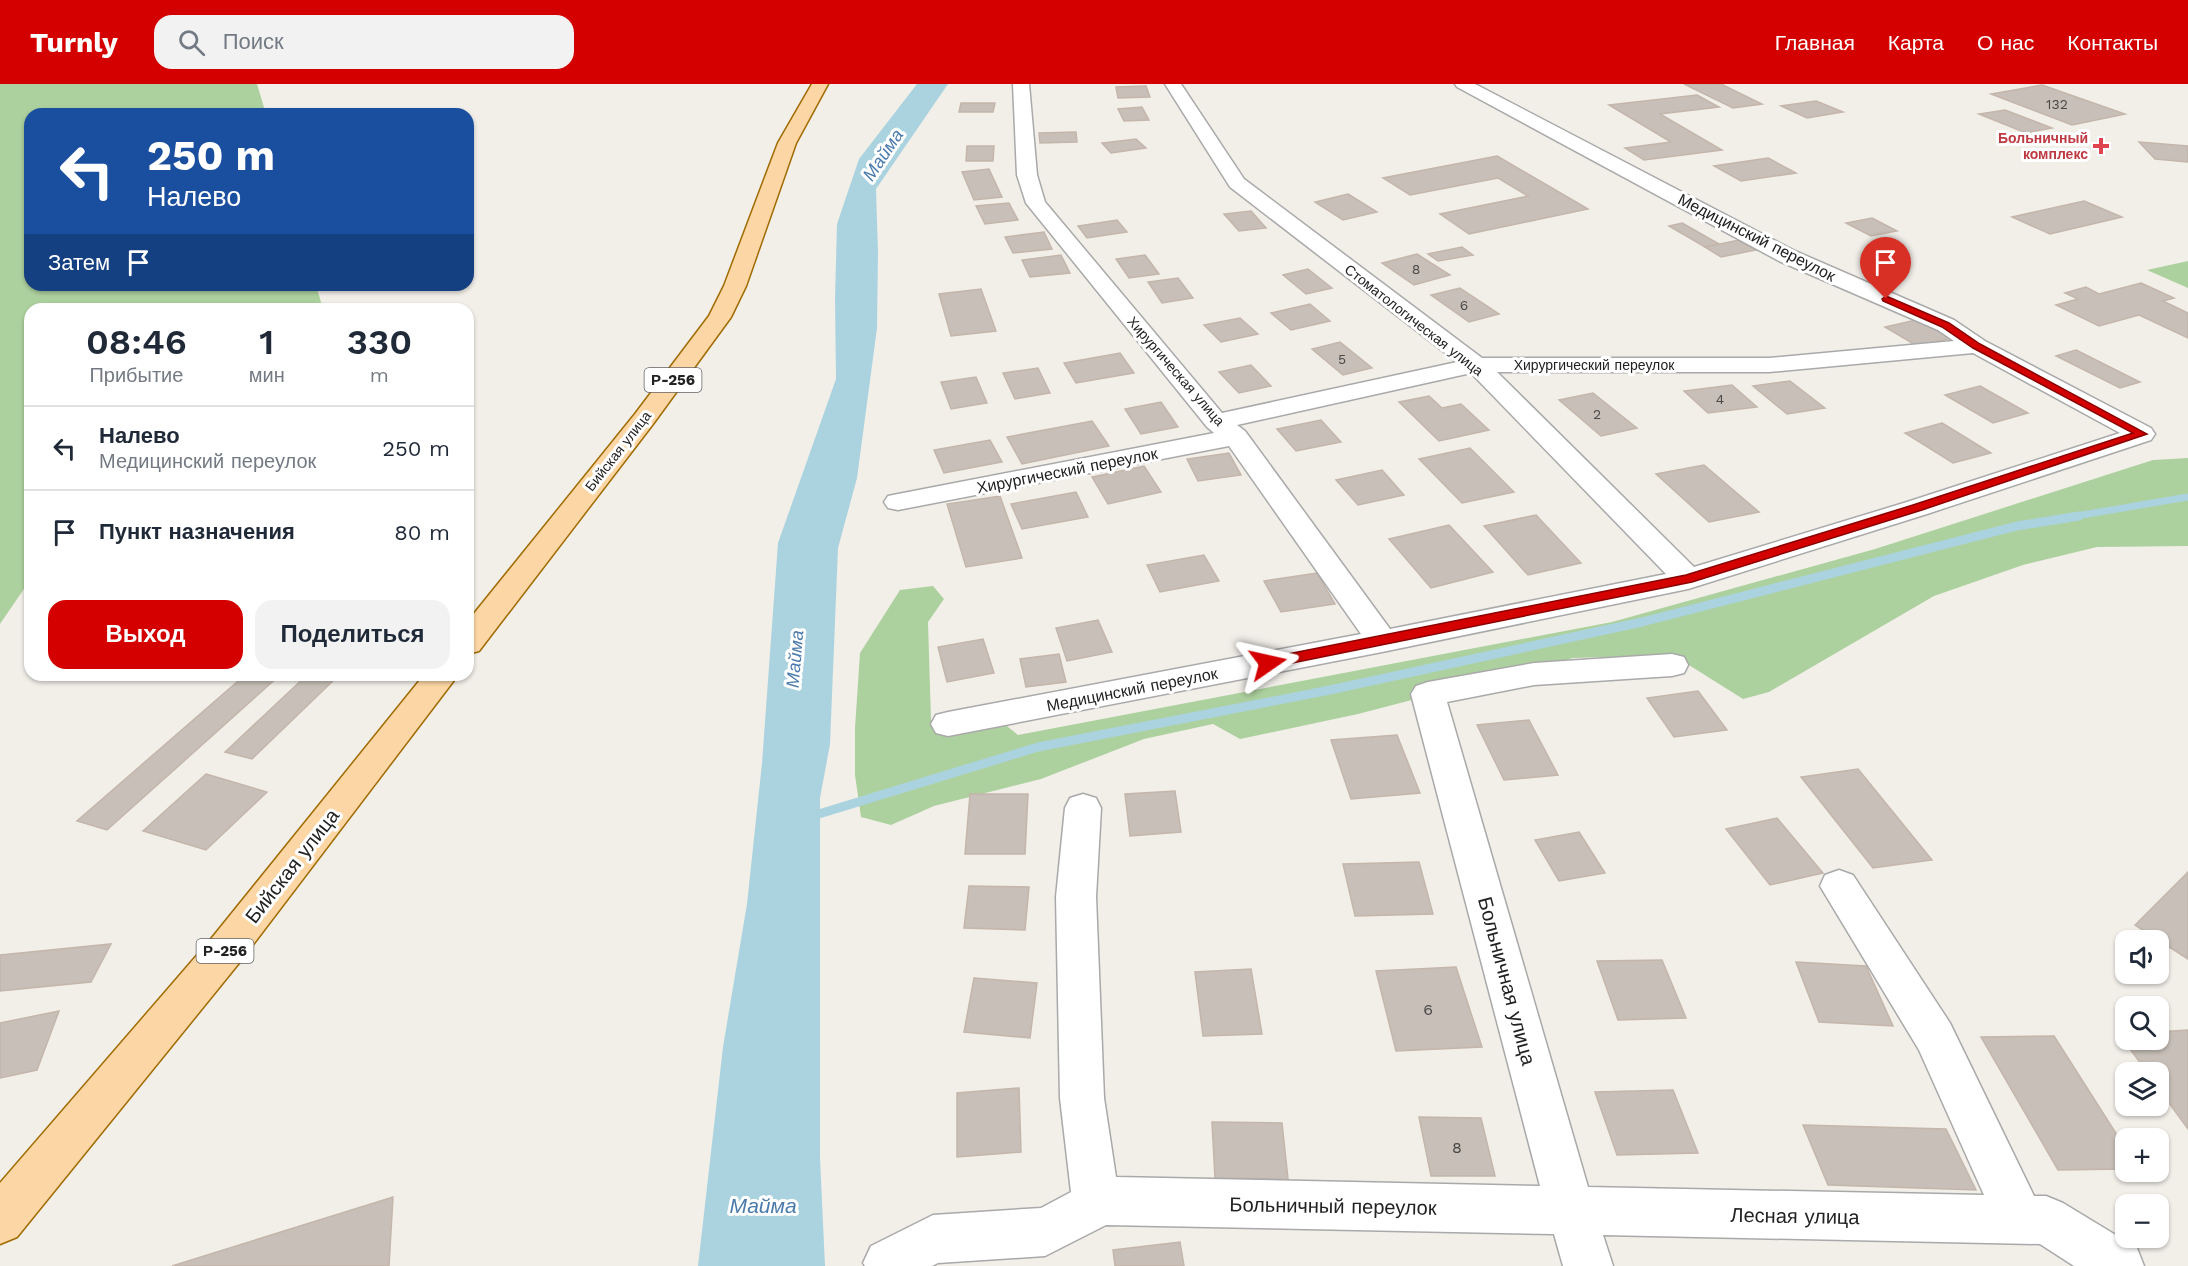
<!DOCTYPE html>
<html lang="ru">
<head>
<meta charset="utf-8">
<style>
	body { margin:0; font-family:"Work Sans",sans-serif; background:#f2f2f3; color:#1f2937; height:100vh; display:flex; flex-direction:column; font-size:22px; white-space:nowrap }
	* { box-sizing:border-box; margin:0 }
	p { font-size:20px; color:#747a83 }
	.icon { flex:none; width:33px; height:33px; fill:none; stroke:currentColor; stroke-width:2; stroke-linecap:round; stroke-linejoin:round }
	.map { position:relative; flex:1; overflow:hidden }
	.sheet { position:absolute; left:24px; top:219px; width:450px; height:378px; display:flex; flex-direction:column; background:#fff; border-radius:18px; box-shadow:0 2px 4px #0004 }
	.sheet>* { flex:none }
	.top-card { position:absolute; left:24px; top:24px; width:450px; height:183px; border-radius:18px; box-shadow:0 2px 4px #0004; background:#1a4fa0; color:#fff; overflow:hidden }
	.fabs { position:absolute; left:2115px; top:846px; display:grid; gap:12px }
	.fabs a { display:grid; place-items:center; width:54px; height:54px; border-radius:12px; background:#fff; box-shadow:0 2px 4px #0004; font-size:30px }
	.pin { position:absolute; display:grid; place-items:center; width:51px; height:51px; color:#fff; margin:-62px -26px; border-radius:50% 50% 50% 0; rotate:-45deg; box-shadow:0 0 6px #0007 }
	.pin .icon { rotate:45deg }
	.me { position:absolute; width:66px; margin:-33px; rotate:79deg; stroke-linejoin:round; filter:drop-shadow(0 0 4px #0008) }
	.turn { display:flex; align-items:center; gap:21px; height:126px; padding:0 24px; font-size:27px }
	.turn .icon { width:78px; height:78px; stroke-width:2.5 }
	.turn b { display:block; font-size:42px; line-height:51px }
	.then { display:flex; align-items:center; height:57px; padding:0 24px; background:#0003; gap:12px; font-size:22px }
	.eta { display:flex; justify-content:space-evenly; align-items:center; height:102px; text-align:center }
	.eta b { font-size:36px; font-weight:600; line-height:42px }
	.button { display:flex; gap:12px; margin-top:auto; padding:12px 24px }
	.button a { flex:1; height:69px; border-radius:18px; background:#d40000; color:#fff; font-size:24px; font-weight:600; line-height:69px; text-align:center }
	.button a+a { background:#f2f2f3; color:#1f2937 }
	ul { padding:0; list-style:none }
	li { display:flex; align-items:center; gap:18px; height:84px; padding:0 24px; border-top:2px solid #e0e1e3 }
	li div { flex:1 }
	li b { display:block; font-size:22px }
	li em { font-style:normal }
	header { display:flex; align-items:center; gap:36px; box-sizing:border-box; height:84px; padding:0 30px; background:#d40000; color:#fff }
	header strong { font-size:28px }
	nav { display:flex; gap:33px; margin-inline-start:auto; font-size:21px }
	.search { width:420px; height:54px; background:#f2f2f3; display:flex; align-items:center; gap:15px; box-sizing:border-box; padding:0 21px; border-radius:18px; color:#747a83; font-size:22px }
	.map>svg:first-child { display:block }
	.forest { fill:#add19e }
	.water { fill:#aad3df }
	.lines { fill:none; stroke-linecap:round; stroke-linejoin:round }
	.stream-far1 { stroke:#aad3df; stroke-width:7 }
	.stream { stroke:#aad3df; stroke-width:9 }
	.building { fill:#c7bfb8; stroke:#c4b6ab; stroke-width:1.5 }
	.minor-casing { stroke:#a9a9a9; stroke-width:3 }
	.primary-casing { stroke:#a06b00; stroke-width:3 }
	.minor { fill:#fff; fill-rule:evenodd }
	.primary { fill:#fcd6a4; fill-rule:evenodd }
	.route { fill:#d40000; stroke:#8a0000; stroke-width:1.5 }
	.health-dot { fill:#e0444e; stroke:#fff; stroke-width:2 }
	.labels { text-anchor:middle; stroke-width:6; stroke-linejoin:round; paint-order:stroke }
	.number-label { font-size:14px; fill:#4b4948 }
	.far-health-label { font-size:14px; font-weight:bold; fill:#be3a42; stroke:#fff; text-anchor:end }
	.far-street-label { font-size:14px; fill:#222; stroke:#fff }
	.shield { fill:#fff; stroke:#646464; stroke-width:1.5 }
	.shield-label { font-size:15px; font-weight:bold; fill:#222 }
	.street-label { font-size:16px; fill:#222; stroke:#fff }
	.near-number-label { font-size:16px; fill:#4b4948 }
	.water-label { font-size:18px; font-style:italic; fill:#4a7aab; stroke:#fff }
	.near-street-label { font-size:20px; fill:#222; stroke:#fff }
	.near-water-label { font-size:21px; font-style:italic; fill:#4a7aab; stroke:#fff }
</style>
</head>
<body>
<header>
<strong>Turnly</strong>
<div class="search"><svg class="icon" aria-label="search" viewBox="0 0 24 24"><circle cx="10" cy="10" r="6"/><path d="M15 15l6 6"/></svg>Поиск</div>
<nav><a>Главная</a><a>Карта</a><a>О нас</a><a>Контакты</a></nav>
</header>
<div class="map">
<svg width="2188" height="1182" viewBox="0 0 2188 1182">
	<rect width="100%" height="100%" fill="#f2efe9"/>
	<g class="forest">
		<path d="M 0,0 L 257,0 L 266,30 L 30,30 L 30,201 L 316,201 L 323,225 L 30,225 L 30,496 L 0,540 Z"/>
		<path d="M 2188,177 L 2188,204 L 2147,186 Z"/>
		<path d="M 2188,374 L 2188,462 L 2097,463 L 2023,481 L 1934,512 L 1769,608 L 1743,615 L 1673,571 L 1573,574 L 1358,630 L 1240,655 L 1213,640 L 1144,655 L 1041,695 L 934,722 L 891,741 L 861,733 L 855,691 L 855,644 L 860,569 L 900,506 L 933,502 L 944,515 L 928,538 L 931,636 L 1002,638 L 1018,651 L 1612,538 L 1875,465 L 2153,376 Z"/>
	</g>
	<path class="water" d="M 917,0 L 948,0 L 876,105 L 878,169 L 877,244 L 857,394 L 838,464 L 830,660 L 820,714 L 820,1074 L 825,1182 L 698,1182 L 723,963 L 747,820 L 762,679 L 778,459 L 836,295 L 835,215 L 837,140 L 859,75 Z"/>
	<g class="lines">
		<path class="stream-far1" d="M 2070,433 L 2188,413"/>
		<path class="stream" d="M 809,733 L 1038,663 L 1330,606 L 1642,538 L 2017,442 L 2079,432"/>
	</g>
	<g class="building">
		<path d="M 1684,0 L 1721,0 L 1762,20 L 1733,24 Z"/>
		<path d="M 2042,1 L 2125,30 L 2072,41 L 1991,10 Z"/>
		<path d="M 1146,2 L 1150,13 L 1118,14 L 1116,3 Z"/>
		<path d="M 1697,11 L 1719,23 L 1660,30 L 1722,66 L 1644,76 L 1625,64 L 1671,58 L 1609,21 Z"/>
		<path d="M 1816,17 L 1843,28 L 1807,34 L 1781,22 Z"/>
		<path d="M 961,19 L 995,19 L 993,28 L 959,28 Z"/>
		<path d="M 1142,23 L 1149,36 L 1124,37 L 1118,25 Z"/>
		<path d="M 2005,26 L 2052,44 L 2026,49 L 1979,30 Z"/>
		<path d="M 1076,48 L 1077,58 L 1040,59 L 1039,49 Z"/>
		<path d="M 1136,55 L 1146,64 L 1111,69 L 1102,59 Z"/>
		<path d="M 2139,58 L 2188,62 L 2188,78 L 2155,75 Z"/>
		<path d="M 967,62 L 994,62 L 993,77 L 966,77 Z"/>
		<path d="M 1497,72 L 1588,125 L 1469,150 L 1440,130 L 1528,112 L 1498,94 L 1410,111 L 1383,94 Z"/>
		<path d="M 1768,74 L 1796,89 L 1741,97 L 1714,82 Z"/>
		<path d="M 989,85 L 1002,113 L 974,116 L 962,88 Z"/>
		<path d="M 1348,110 L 1377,128 L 1343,136 L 1315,118 Z"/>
		<path d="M 2084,117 L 2122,133 L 2050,150 L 2012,133 Z"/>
		<path d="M 1009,119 L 1018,136 L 985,140 L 976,122 Z"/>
		<path d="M 1251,127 L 1266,144 L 1239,147 L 1224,130 Z"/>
		<path d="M 1872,134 L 1897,147 L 1871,152 L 1846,139 Z"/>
		<path d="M 1117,136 L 1127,148 L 1087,154 L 1078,142 Z"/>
		<path d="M 1682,139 L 1719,160 L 1705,163 L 1669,142 Z"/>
		<path d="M 1044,148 L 1052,165 L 1013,169 L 1005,153 Z"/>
		<path d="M 1739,156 L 1756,166 L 1721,173 L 1705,163 Z"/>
		<path d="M 1462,163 L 1473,171 L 1438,177 L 1428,170 Z"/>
		<path d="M 1417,170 L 1450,191 L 1414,201 L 1382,179 Z"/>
		<path d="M 1061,171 L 1070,189 L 1030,193 L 1022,176 Z"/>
		<path d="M 1145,171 L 1159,190 L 1129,194 L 1116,175 Z"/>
		<path d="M 1308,185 L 1332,204 L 1306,210 L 1283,191 Z"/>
		<path d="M 1178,194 L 1193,214 L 1162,219 L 1148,198 Z"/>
		<path d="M 2141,199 L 2174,214 L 2163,217 L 2188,229 L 2188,254 L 2139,231 L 2099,242 L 2056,221 L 2078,215 L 2065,209 L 2086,203 L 2099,210 Z"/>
		<path d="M 1460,204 L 1499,230 L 1469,238 L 1431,211 Z"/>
		<path d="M 981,205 L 996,247 L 951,252 L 939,210 Z"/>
		<path d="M 1310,220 L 1330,237 L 1291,246 L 1271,229 Z"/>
		<path d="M 1240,234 L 1258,250 L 1221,258 L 1204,241 Z"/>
		<path d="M 1920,235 L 1952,254 L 1917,262 L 1885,243 Z"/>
		<path d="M 1340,258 L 1372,284 L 1343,291 L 1312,265 Z"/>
		<path d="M 2076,266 L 2140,298 L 2120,304 L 2056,272 Z"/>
		<path d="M 1120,269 L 1134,289 L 1076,299 L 1064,279 Z"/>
		<path d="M 1251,281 L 1271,302 L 1239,309 L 1219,288 Z"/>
		<path d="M 1038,284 L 1050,309 L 1015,315 L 1003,289 Z"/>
		<path d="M 976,293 L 987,319 L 951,325 L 941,298 Z"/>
		<path d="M 1790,297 L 1825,324 L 1787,330 L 1753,302 Z"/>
		<path d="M 1732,301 L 1757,323 L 1708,329 L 1684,307 Z"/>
		<path d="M 1980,302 L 2028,329 L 1993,339 L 1945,311 Z"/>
		<path d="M 1593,309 L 1637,344 L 1601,352 L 1559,316 Z"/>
		<path d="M 1429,312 L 1442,324 L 1461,320 L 1489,346 L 1439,357 L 1399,318 Z"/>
		<path d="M 1161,318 L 1178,343 L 1141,350 L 1125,325 Z"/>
		<path d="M 1321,336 L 1341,358 L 1296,367 L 1277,345 Z"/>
		<path d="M 1092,337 L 1109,362 L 1022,380 L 1007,353 Z"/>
		<path d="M 1942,339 L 1991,369 L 1953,379 L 1905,349 Z"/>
		<path d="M 990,356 L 1002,378 L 944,389 L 934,366 Z"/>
		<path d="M 1470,364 L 1514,408 L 1462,419 L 1419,375 Z"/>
		<path d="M 1229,369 L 1241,391 L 1198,397 L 1187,375 Z"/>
		<path d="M 1704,381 L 1759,428 L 1709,438 L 1656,390 Z"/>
		<path d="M 1144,382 L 1161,408 L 1108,420 L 1092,393 Z"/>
		<path d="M 1382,386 L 1404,411 L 1358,421 L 1336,396 Z"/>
		<path d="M 1076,408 L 1088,433 L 1022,445 L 1011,420 Z"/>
		<path d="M 1000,412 L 1022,474 L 966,483 L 947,420 Z"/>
		<path d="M 1536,431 L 1581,479 L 1528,491 L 1484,442 Z"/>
		<path d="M 1449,441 L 1493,488 L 1431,504 L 1389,455 Z"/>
		<path d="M 1204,471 L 1219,497 L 1160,508 L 1147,481 Z"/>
		<path d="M 1317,489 L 1335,520 L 1281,528 L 1264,497 Z"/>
		<path d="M 1098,536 L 1112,568 L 1067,577 L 1056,544 Z"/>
		<path d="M 983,555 L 994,589 L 947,598 L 938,563 Z"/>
		<path d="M 1059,570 L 1066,598 L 1026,603 L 1020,575 Z"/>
		<path d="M 245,591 L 280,591 L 107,746 L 77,737 Z"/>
		<path d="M 307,591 L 339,591 L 252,675 L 225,668 Z"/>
		<path d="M 1698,607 L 1727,646 L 1674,653 L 1647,614 Z"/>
		<path d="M 1529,636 L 1558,691 L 1504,696 L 1477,641 Z"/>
		<path d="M 1397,651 L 1420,709 L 1351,715 L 1331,656 Z"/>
		<path d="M 1858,685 L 1932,776 L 1873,784 L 1801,693 Z"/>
		<path d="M 206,690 L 267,708 L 206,766 L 143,747 Z"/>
		<path d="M 1175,707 L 1181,748 L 1130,752 L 1125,710 Z"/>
		<path d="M 970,710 L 1028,710 L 1025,770 L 965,770 Z"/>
		<path d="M 1777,734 L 1823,789 L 1770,801 L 1726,745 Z"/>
		<path d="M 1579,748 L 1605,789 L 1559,797 L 1535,756 Z"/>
		<path d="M 1419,778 L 1433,830 L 1355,832 L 1343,780 Z"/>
		<path d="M 2188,788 L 2188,875 L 2135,841 Z"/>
		<path d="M 969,802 L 1029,803 L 1025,846 L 964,844 Z"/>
		<path d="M 111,860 L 91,898 L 0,907 L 0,871 Z"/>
		<path d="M 1662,876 L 1686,934 L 1618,936 L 1597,877 Z"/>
		<path d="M 1796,878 L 1866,882 L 1893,942 L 1819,938 Z"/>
		<path d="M 1456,883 L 1482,963 L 1396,967 L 1376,887 Z"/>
		<path d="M 1251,885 L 1262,950 L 1203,952 L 1195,888 Z"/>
		<path d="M 974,894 L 1037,899 L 1030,954 L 964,948 Z"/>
		<path d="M 59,927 L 37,986 L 0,994 L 0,939 Z"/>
		<path d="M 2188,946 L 2188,1045 L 2158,1004 L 2158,988 L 2147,988 L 2119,950 L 2126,949 L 2126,956 L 2158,956 L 2158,948 Z"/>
		<path d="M 2054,952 L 2126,1065 L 2126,1085 L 2058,1086 L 1981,953 Z"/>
		<path d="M 1019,1004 L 1021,1068 L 957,1073 L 957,1009 Z"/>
		<path d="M 1673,1006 L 1698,1069 L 1617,1071 L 1595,1008 Z"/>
		<path d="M 1419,1033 L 1481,1034 L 1495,1092 L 1431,1092 Z"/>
		<path d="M 1212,1038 L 1282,1039 L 1288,1095 L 1215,1094 Z"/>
		<path d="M 1803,1041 L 1946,1045 L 1976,1106 L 1828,1101 Z"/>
		<path d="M 393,1113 L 389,1182 L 172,1182 Z"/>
		<path d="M 1180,1158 L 1184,1182 L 1115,1182 L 1113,1166 Z"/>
	</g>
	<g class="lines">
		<g class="minor-casing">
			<g id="minor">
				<path d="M 1013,0 L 1029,0 L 1037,91 L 1045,118 L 1222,329 L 1457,278 L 1230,103 L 1165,0 L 1181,0 L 1244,95 L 1482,274 L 1769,274 L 1954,257 L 1938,246 L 1779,177 L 1457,3 L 1455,0 L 1475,0 L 1795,167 L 1954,236 L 1985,257 L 2151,344 L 2155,350 L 2151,356 L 1927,430 L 1688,505 L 1382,568 L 948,652 L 936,649 L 931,640 L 936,631 L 948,628 L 1361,550 L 1229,362 L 898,426 L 888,424 L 884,418 L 888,412 L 898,410 L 1214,349 L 1207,343 L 1026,119 L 1017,91 ZM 1973,269 L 2120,349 L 1907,418 L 1694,483 L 1497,288 L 1769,288 ZM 1471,289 L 1666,490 L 1390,545 L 1245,347 L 1237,341 Z"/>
				<path d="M 1672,570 L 1684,573 L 1688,581 L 1684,589 L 1672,592 L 1534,601 L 1447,618 L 1588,1103 L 1984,1111 L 1919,966 L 1820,802 L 1825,791 L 1839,786 L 1853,791 L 1950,939 L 2034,1112 L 2046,1112 L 2063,1119 L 2137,1164 L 2144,1182 L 2074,1182 L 2040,1160 L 1603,1151 L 1613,1182 L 1563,1182 L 1554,1150 L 1106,1141 L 1045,1172 L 938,1179 L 932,1182 L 865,1182 L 863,1179 L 871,1162 L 933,1131 L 1041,1124 L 1071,1108 L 1060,1014 L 1056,813 L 1065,724 L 1070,714 L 1083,710 L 1096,714 L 1101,724 L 1096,813 L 1104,1014 L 1116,1093 L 1540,1102 L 1411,610 L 1416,602 L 1428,598 L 1534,579 Z"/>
			</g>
		</g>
		<g class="primary-casing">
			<g id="primary">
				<path d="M 812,0 L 828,0 L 796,59 L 746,202 L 731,233 L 653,340 L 479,567 L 468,570 L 468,537 L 635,330 L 709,232 L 724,202 L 778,59 Z"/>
				<path d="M 424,591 L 458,591 L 239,879 L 17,1153 L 0,1160 L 0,1099 L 211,855 Z"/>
			</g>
		</g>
		<use href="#minor" class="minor"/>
		<use href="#primary" class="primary"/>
	</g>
	<path class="route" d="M 1886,212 L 1949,239 L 1980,260 L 2147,350 L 1922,426 L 1692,498 L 1268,584 L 1261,579 L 1268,574 L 1686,491 L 1913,421 L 2133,349 L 1973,264 L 1942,243 L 1883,217 L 1882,215 Z"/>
	<path class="health-dot" d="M2098 53h6v6h6v6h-6v6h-6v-6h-6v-6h6z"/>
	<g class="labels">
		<g class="number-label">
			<text x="2057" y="25">132</text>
			<text x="1416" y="190">8</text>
			<text x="1464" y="226">6</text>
			<text x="1342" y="280">5</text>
			<text x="1720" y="320">4</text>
			<text x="1597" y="335">2</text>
		</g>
		<g class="far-health-label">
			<text x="2088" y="59">Больничный<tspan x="2088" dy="16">комплекс</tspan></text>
		</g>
		<g class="far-street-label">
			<text transform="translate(1414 236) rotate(38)" y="5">Стоматологическая улица</text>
			<text x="1594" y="286">Хирургический переулок</text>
			<text transform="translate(1176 287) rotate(49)" y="5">Хирургическая улица</text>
			<text transform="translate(618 367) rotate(-52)" y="5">Бийская улица</text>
		</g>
		<g class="shield">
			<rect x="644.5" y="284" width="57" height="24" rx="4.5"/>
			<rect x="196.5" y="855" width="57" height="24" rx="4.5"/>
		</g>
		<g class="shield-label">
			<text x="673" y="301">Р-256</text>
			<text x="225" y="872">Р-256</text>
		</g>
		<g class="street-label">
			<text transform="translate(1757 153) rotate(27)" y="6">Медицинский переулок</text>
			<text transform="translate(1067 386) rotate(-11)" y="6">Хирургический переулок</text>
			<text transform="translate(1132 605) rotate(-11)" y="6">Медицинский переулок</text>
		</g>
		<g class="near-number-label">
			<text x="1428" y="931">6</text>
			<text x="1457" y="1069">8</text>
		</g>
		<g class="water-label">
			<text transform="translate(883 71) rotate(-56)" y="6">Майма</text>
			<text transform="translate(795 575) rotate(-85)" y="6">Майма</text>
		</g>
		<g class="near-street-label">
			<text transform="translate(292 782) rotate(-52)" y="7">Бийская улица</text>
			<text transform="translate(1507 897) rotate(75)" y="7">Больничная улица</text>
			<text transform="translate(1333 1122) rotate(1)" y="7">Больничный переулок</text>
			<text transform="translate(1795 1132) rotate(1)" y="7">Лесная улица</text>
		</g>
		<g class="near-water-label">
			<text x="763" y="1129">Майма</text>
		</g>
	</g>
</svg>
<div class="fabs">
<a><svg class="icon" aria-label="sound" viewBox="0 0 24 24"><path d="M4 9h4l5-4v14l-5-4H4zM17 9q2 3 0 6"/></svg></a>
<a><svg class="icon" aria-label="search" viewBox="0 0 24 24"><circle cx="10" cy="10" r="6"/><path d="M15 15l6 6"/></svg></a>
<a><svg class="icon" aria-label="layers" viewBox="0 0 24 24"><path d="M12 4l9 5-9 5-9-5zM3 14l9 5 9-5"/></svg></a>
<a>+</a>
<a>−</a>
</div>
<div class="pin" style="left:1886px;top:215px;background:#d93025"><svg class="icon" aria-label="arrive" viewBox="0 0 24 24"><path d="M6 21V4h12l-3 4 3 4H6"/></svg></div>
<svg class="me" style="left:1268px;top:579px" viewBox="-20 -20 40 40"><path d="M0-17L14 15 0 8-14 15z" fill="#d40000" stroke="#fff" stroke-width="4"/></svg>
<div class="top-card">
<div class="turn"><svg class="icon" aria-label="left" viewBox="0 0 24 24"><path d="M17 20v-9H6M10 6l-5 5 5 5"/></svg><div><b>250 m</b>Налево</div></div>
<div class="then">Затем<svg class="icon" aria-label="arrive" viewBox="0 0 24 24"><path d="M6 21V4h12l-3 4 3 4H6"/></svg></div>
</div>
<section class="sheet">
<div class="eta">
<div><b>08:46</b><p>Прибытие</p></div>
<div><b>1</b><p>мин</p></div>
<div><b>330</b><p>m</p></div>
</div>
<ul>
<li><svg class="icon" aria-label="left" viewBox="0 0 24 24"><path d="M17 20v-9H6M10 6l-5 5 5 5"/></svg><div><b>Налево</b><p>Медицинский переулок</p></div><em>250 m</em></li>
<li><svg class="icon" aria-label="arrive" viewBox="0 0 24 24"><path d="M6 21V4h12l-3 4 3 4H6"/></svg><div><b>Пункт назначения</b></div><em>80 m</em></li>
</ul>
<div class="button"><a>Выход</a><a>Поделиться</a></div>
</section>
</div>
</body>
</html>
